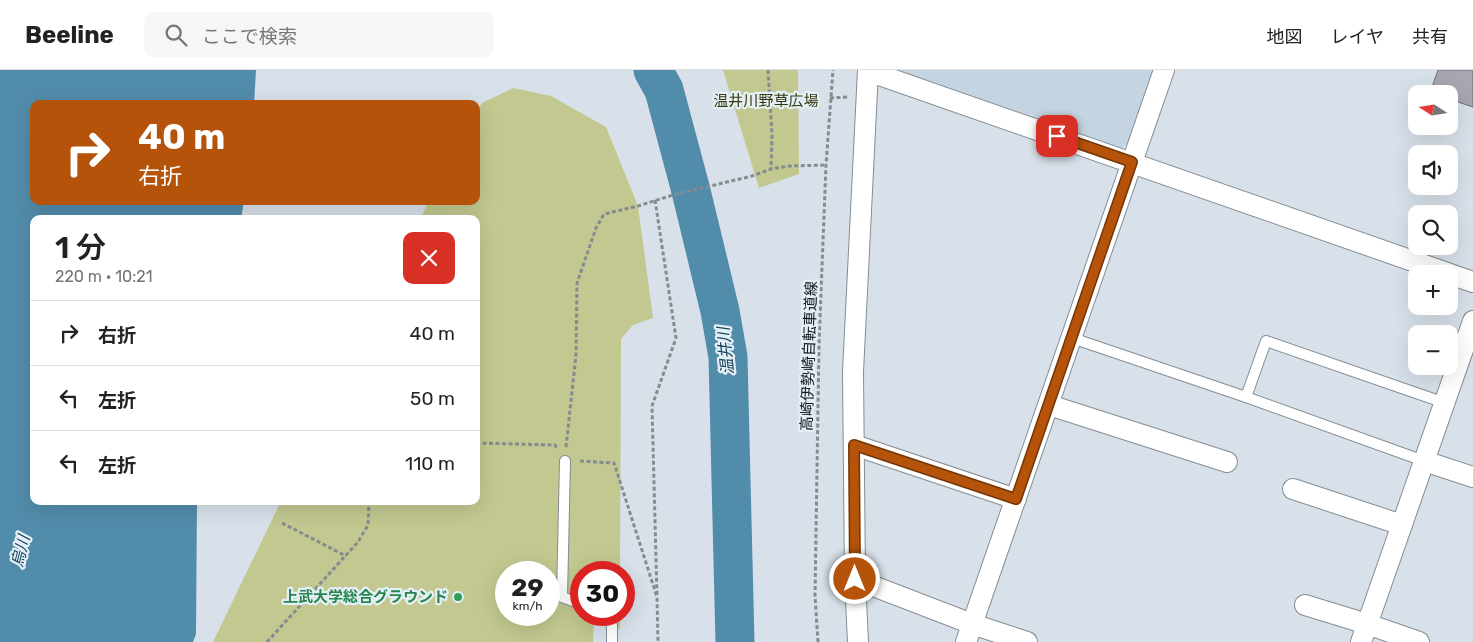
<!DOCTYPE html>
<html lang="ja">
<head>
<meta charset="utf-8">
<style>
	body { margin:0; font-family:Rubik,"Noto Sans JP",sans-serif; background:#f6f6f6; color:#222; height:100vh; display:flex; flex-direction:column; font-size:19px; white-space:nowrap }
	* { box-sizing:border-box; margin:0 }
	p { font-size:16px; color:#767676 }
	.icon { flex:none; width:28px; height:28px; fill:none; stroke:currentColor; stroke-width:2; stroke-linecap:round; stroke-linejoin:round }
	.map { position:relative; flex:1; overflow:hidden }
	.details { position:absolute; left:30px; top:145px; width:450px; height:290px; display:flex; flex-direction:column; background:#fff; border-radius:10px; box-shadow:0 5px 20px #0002 }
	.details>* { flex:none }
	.banner { position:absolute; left:30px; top:30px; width:450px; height:105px; border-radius:10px; box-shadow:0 5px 20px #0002; background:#b45309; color:#fff; overflow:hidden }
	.needle { width:32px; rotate:282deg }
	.buttons { position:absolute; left:1408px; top:15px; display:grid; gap:10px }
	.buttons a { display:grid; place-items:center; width:50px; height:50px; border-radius:10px; background:#fff; box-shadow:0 5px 20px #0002; font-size:25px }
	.speed { position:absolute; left:495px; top:491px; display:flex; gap:10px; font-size:25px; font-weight:700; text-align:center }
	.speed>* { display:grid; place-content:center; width:65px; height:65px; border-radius:50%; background:#fff; box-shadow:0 5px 20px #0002; line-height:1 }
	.speed small { font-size:12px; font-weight:400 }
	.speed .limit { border:8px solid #d22; background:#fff; color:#111 }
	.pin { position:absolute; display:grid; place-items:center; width:42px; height:42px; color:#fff; margin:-21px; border-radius:10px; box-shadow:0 2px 8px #0006 }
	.me { position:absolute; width:55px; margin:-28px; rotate:0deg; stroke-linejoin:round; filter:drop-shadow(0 0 4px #0008) }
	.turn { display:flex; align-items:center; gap:18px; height:105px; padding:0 25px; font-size:22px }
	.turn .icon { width:65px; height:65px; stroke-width:2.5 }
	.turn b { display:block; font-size:35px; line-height:42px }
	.round { display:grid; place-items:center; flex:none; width:52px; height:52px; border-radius:10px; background:#f6f6f6 }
	.summary { display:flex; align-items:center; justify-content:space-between; height:85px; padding:0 25px }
	h1 { font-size:30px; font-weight:600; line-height:38px }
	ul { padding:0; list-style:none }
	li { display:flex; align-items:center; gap:15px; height:65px; padding:0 25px; border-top:1px solid #e0e0e0 }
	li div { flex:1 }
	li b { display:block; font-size:19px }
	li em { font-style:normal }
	header { display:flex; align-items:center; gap:30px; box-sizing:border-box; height:70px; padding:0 25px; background:#fff; border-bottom:1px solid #e0e0e0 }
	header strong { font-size:24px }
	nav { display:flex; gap:28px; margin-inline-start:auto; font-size:18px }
	.search { width:350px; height:45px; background:#f6f6f6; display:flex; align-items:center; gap:12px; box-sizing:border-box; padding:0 18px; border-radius:10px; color:#767676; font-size:19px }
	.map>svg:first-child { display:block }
	.built { fill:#c5d4e1 }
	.green { fill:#c2c88f; fill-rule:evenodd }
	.water { fill:#528cab }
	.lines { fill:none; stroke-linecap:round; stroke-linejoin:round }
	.river { stroke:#528cab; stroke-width:39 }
	.building { fill:#a8a6b0; stroke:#6d6b74 }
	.lane-casing { stroke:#848d94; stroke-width:12 }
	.street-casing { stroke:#848d94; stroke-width:22 }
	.path { stroke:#848b91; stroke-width:3; stroke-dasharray:4 2.5; stroke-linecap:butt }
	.lane { stroke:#fff; stroke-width:10 }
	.street { stroke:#fff; stroke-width:20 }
	.route-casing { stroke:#753606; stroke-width:12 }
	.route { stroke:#b45309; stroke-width:9 }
	.leisure-dot { fill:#2e9e5b; stroke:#e5eff7; stroke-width:2 }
	.labels { text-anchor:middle; stroke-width:4.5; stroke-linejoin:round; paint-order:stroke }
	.park-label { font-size:15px; fill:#35380b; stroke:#e5eff7 }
	.street-label { font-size:15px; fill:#121518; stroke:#e5eff7 }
	.leisure-label { font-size:15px; font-weight:bold; fill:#27864d; stroke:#e5eff7; text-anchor:end }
	.water-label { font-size:16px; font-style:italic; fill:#14445b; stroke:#e5eff7 }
</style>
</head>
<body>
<header>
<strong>Beeline</strong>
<div class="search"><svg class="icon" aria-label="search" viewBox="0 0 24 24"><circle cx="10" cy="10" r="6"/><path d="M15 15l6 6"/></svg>ここで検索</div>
<nav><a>地図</a><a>レイヤ</a><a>共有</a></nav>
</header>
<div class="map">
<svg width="1473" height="572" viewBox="0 0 1473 572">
	<rect width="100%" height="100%" fill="#d8e1ea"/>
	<path class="built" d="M 894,0 L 1159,0 L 1134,71 L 1117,80 Z"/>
	<g class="green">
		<path d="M 723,0 L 798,0 L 799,104 L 759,118 Z"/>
		<path d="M 513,18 L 551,26 L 606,57 L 638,136 L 653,248 L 633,255 L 621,269 L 620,502 L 581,502 L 581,545 L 620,545 L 620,559 L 594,550 L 593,572 L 213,572 L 281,431 L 476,431 L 476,149 L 420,149 L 429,131 L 476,131 L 476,43 L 482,33 ZM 506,502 L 549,502 L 549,545 L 506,545 Z"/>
	</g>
	<path class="water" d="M 0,0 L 256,0 L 254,34 L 34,34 L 34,131 L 244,131 L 241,149 L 34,149 L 34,431 L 197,431 L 196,564 L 193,572 L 0,572 Z"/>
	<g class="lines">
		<path class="river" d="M 653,0 L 664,20 L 691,121 L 720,241 L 728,287 L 735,572"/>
	</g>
	<path class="building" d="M 1438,0 L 1473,0 L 1473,37 L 1449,29 L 1449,24 L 1430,23 Z"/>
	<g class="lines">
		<g class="lane-casing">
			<g id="lane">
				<path d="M 1072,268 L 1246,327 L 1424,391"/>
				<path d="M 1246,327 L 1266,271 L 1445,333"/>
				<path d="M 565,391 L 562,527 L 581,534"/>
				<path d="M 608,545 L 612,556 L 612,572"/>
			</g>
		</g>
		<g class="street-casing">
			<g id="street">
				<path d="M 868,1 L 1473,212"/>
				<path d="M 1049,335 L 1227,392"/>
				<path d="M 854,375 L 1016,429"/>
				<path d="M 1424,391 L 1473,407"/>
				<path d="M 1293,419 L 1402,455"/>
				<path d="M 855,509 L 972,554 L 1027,572"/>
				<path d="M 1305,535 L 1367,554 L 1419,572"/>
				<path d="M 858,572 L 855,509 L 853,302 L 868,0"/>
				<path d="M 966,572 L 1164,0"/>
				<path d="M 1361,572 L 1473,251"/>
			</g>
		</g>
		<g class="path">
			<path d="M 768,0 L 772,65 L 771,99"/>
			<path d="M 830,28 L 847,27"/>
			<path d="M 655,130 L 676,268 L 652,336 L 657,527"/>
			<path d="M 476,373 L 555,375 L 557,379"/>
			<path d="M 566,377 L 576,285 L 577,213 L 596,158 L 604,144 L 638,136 L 673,125 L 752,106 L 771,99 L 789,96 L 826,95"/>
			<path d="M 580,391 L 614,393 L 657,527 L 658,572"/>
			<path d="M 282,453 L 346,486"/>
			<path d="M 267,572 L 358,472 L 368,455 L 369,431"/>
			<path d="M 818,572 L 815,526 L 819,274 L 826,95 L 833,0"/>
		</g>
		<use href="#lane" class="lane"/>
		<use href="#street" class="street"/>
	</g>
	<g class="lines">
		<g class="route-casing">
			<path id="route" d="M 855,509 L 854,375 L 1016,429 L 1132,92 L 1057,66"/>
		</g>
		<use href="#route" class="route"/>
	</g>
	<circle class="leisure-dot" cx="458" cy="527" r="5"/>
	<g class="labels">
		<g class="park-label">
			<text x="766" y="36">温井川野草広場</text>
		</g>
		<g class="street-label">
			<text transform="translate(809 286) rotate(-88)" y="5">高崎伊勢崎自転車道線</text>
		</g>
		<g class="leisure-label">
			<text x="448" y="532">上武大学総合グラウンド</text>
		</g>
		<g class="water-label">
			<text transform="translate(725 281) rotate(-96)" y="6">温井川</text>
			<text transform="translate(20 481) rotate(-76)" y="6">烏川</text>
		</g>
	</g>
</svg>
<div class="buttons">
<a><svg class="needle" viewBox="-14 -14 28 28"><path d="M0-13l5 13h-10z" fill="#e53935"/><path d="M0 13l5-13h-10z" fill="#767676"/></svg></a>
<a><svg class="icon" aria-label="sound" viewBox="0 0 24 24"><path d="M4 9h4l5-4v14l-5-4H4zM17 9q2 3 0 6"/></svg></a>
<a><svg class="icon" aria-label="search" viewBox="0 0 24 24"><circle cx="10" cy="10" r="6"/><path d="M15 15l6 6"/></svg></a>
<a>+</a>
<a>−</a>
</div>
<div class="speed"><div>29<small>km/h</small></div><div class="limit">30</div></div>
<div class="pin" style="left:1057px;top:66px;background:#d93025"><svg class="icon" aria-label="arrive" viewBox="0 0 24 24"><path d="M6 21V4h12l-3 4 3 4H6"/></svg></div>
<svg class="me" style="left:855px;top:509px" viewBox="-20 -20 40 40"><circle r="17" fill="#b45309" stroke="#fff" stroke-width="3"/><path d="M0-11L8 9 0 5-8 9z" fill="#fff"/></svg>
<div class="banner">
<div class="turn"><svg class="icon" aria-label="right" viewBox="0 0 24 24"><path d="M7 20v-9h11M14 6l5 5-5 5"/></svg><div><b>40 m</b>右折</div></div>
</div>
<section class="details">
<div class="summary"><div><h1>1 分</h1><p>220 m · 10:21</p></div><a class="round" style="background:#d93025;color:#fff"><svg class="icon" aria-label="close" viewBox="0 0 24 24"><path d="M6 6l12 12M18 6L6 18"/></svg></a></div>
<ul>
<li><svg class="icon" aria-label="right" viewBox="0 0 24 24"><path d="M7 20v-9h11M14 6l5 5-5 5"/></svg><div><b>右折</b></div><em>40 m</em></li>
<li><svg class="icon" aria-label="left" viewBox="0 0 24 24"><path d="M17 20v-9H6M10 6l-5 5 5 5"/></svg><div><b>左折</b></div><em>50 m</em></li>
<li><svg class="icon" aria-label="left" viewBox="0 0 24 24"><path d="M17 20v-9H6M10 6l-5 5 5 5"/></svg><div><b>左折</b></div><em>110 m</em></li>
</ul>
</section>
</div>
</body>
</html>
